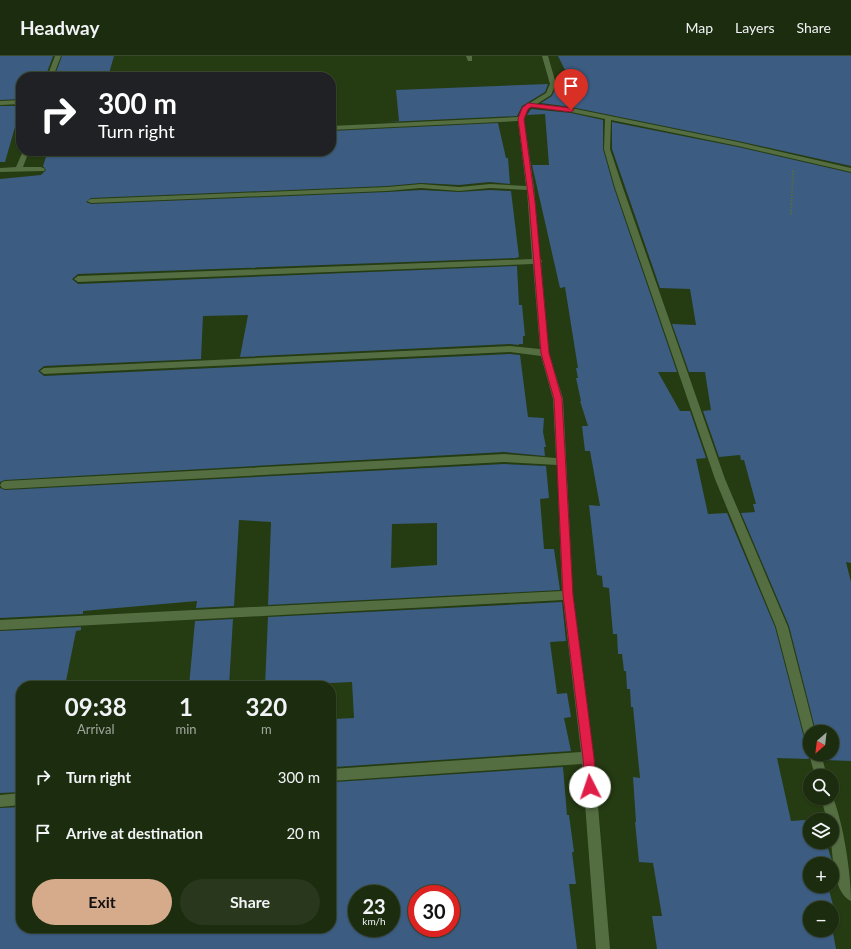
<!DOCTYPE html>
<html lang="en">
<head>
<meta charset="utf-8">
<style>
	body { margin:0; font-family:Lato,sans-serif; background:#29381c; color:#f1f3f6; height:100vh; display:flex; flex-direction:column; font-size:15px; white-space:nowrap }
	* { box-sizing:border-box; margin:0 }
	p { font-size:13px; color:#a0a79e }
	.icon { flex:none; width:22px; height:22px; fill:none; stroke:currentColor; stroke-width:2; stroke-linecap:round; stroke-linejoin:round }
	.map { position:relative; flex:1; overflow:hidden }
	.panel { position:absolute; left:16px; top:625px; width:320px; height:252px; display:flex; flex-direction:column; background:#1c2c0e; border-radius:16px; box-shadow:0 1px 3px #0004,0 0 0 1px #3a482e }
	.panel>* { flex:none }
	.top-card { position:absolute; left:16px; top:16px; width:320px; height:84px; border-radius:16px; box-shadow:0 1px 3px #0004,0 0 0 1px #3a482e; background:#202124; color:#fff; overflow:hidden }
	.needle { width:26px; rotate:208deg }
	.buttons { position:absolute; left:803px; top:669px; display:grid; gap:8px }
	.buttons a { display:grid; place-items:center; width:36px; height:36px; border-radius:50%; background:#1c2c0e; box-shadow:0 1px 3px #0004,0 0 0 1px #3a482e; font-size:20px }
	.speed { position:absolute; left:348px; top:829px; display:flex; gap:8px; font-size:20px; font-weight:700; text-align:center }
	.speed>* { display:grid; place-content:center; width:52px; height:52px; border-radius:50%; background:#1c2c0e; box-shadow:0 1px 3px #0004,0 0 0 1px #3a482e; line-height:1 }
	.speed small { font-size:10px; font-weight:400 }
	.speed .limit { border:6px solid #d22; background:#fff; color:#111 }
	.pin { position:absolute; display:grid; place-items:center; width:34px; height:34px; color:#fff; margin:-41px -17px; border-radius:50% 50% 50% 0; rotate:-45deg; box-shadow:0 0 4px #0007 }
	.pin .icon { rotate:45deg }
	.me { position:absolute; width:44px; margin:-22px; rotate:356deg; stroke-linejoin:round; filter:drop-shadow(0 0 3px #0008) }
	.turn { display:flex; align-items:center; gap:14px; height:84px; padding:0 16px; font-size:18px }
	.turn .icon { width:52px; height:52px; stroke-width:2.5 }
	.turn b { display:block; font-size:28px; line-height:34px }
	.eta { display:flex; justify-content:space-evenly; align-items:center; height:68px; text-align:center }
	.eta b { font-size:24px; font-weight:700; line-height:28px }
	.primary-button { display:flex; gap:8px; margin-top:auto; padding:8px 16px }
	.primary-button a { flex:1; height:46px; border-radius:24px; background:#d6ab8b; color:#111; font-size:16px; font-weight:700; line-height:46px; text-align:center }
	.primary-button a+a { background:#29381c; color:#f1f3f6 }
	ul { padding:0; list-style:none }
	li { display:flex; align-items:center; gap:12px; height:56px; padding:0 16px }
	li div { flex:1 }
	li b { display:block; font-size:15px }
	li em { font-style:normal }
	header { display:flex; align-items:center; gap:24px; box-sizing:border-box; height:56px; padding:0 20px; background:#1c2c0e; border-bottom:1px solid #3a482e }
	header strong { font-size:19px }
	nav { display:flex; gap:22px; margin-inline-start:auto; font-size:14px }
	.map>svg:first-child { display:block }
	.building { fill:#3c5c81; fill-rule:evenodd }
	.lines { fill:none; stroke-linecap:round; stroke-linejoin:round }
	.path { stroke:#566a46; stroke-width:2; stroke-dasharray:1.5 1.5; stroke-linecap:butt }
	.minor { fill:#546d41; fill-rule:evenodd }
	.route { fill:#e11d48; stroke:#92132f }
</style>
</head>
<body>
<header>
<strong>Headway</strong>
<nav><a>Map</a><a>Layers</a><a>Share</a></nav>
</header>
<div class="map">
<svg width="851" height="893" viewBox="0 0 851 893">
	<rect width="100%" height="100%" fill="#253b12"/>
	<g class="building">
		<path d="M 0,0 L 53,0 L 46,19 L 21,21 L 21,43 L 0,44 Z"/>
		<path d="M 62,0 L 114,0 L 108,21 L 72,21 L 73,19 L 55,19 Z"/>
		<path d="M 558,0 L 851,0 L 851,110 L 738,85 L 571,51 L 541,47 L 552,40 L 557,28 L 572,28 Z"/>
		<path d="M 548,28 L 545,36 L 522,50 L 517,60 L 387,66 L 399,65 L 396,34 Z"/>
		<path d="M 0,50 L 21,50 L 5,106 L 0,106 Z"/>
		<path d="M 531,53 L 571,57 L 603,64 L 603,93 L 614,132 L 677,316 L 658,316 L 680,355 L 690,355 L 706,402 L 696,403 L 708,458 L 727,457 L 775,571 L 803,678 L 805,683 L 810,685 L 810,694 L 808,698 L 809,703 L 777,702 L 791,765 L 818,763 L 810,764 L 810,786 L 826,786 L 832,805 L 832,808 L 810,808 L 810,830 L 828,830 L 838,868 L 832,868 L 832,852 L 810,852 L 810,874 L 832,874 L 832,871 L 836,893 L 657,893 L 652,860 L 662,860 L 653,807 L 639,806 L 635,766 L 636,766 L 633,721 L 640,722 L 633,651 L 631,651 L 630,633 L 627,633 L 626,615 L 624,615 L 622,598 L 618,598 L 617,578 L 613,578 L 609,532 L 603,531 L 602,520 L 597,519 L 589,449 L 600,450 L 590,395 L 585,395 L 582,370 L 588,370 L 580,345 L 581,345 L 576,322 L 578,322 L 576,312 L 578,312 L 565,231 L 560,232 L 532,109 L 549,109 L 545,58 L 527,59 Z"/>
		<path d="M 612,66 L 738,91 L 851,117 L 851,507 L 846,506 L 851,526 L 851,705 L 824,704 L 823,698 L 832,698 L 832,676 L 816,676 L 789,570 L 741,457 L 755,456 L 753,448 L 756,448 L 744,404 L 741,404 L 740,399 L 719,401 L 703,355 L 711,354 L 705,316 L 689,316 L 672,268 L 696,269 L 690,233 L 660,232 L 612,93 Z"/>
		<path d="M 498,67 L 506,102 L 508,102 L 510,128 L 490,126 L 459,129 L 421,127 L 387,130 L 91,142 L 86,146 L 91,148 L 387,136 L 421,134 L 459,136 L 490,134 L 511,135 L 519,201 L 516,202 L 78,218 L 72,223 L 78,228 L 517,210 L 519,249 L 522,249 L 525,280 L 523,280 L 523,288 L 519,288 L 519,289 L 510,288 L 240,301 L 248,259 L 203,260 L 201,303 L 44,310 L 38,315 L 44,320 L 510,298 L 520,299 L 528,361 L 544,362 L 543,376 L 546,391 L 544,391 L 545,400 L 504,396 L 5,424 L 0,426 L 0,123 L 41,119 L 46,114 L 43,110 L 47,98 L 50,98 L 51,95 L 76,95 L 76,97 L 117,95 L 331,95 L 331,75 Z"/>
		<path d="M 504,408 L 546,410 L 549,442 L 540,443 L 544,493 L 554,493 L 560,534 L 268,549 L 271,466 L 239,464 L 234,550 L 196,552 L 197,545 L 83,555 L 83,558 L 0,562 L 0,432 L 5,434 ZM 437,467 L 437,509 L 391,512 L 392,468 Z"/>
		<path d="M 562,546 L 566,585 L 550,586 L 557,638 L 567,637 L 571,661 L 564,662 L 571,695 L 335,711 L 333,663 L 354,662 L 352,626 L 265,630 L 268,561 Z"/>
		<path d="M 233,563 L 229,630 L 189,630 L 195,565 Z"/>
		<path d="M 81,571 L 81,574 L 76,575 L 65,630 L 21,630 L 21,736 L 0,737 L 0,575 Z"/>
		<path d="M 563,711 L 567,759 L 569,759 L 574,796 L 572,796 L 576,828 L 569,828 L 577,893 L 0,893 L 0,752 L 21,751 L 21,872 L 331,872 L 331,734 L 335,734 L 335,726 ZM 357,838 L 391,838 L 391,872 L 357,872 ZM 417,838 L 451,838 L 451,872 L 417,872 Z"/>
	</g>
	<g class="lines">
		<path class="path" d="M 791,158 L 793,114"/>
		<g class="minor">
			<path d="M 55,0 L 61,0 L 53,21 L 47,21 Z"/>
			<path d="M 466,0 L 472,0 L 472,5 L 468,5 Z"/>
			<path d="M 542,0 L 548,0 L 556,28 L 551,39 L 537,48 L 571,52 L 738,86 L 851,112 L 851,116 L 738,90 L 611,64 L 610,93 L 623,132 L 725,423 L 788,571 L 815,676 L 810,676 L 810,684 L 806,682 L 804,678 L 776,571 L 715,423 L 615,132 L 604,93 L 605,63 L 571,56 L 531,51 L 528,53 L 524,63 L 534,132 L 540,203 L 542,205 L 541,207 L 549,297 L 563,343 L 573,539 L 594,702 L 610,893 L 596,893 L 582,708 L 331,725 L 331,713 L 581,696 L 563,544 L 0,574 L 0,564 L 562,535 L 557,409 L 504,406 L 5,433 L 2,432 L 0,429 L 2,426 L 5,425 L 504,398 L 556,402 L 553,343 L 541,300 L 510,296 L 44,318 L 40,315 L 44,312 L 510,290 L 540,293 L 533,208 L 78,226 L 74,223 L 78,220 L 532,203 L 527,134 L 490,132 L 459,135 L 421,132 L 387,135 L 91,147 L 87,145 L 91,143 L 387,131 L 421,128 L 459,131 L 490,128 L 526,130 L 518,65 L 331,74 L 331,70 L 518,61 L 523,51 L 546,37 L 550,28 Z"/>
			<path d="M 21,44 L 21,48 L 0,49 L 0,45 Z"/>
			<path d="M 23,95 L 29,95 L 23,111 L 41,111 L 45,113 L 44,115 L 0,116 L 0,112 L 16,111 Z"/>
			<path d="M 810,695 L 810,698 L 821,698 L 827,720 L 815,720 L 809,698 Z"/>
			<path d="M 21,737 L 21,749 L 0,751 L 0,739 Z"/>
			<path d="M 832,739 C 843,765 851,816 851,845 C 834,838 833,802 831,786 L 832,786 L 832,764 L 827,764 L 821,742 L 832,742 Z"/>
		</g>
	</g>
	<path class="route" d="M 528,47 L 571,52 L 574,54 L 571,56 L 531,51 L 528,53 L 524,63 L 535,146 L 549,297 L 562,343 L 573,539 L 594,702 L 596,731 L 594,735 L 590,737 L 586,735 L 585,731 L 583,702 L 563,539 L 554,343 L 541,297 L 529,146 L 518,63 L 522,52 Z"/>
</svg>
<div class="buttons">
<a><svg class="needle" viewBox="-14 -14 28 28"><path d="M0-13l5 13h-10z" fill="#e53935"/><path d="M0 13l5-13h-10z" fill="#a0a79e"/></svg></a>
<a><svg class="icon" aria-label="search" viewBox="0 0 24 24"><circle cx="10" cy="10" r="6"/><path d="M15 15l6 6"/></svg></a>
<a><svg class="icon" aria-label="layers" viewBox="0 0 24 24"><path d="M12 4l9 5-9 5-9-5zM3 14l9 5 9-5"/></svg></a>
<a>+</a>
<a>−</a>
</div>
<div class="speed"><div>23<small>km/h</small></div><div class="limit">30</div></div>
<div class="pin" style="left:571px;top:54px;background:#d93025"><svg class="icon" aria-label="arrive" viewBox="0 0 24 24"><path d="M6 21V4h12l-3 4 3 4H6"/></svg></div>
<svg class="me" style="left:590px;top:731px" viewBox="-20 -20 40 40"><circle r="19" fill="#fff"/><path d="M0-13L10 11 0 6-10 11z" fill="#e11d48"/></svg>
<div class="top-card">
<div class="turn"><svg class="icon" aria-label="right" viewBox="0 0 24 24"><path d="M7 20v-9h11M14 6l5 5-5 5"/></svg><div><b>300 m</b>Turn right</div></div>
</div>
<section class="panel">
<div class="eta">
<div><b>09:38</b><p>Arrival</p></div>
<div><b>1</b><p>min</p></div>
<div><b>320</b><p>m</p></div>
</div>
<ul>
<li><svg class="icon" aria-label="right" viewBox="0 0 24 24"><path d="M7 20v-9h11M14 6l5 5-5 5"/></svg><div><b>Turn right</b></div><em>300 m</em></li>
<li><svg class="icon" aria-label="arrive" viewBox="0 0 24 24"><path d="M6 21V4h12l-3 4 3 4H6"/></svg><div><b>Arrive at destination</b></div><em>20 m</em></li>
</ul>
<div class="primary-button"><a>Exit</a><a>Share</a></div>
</section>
</div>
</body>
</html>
